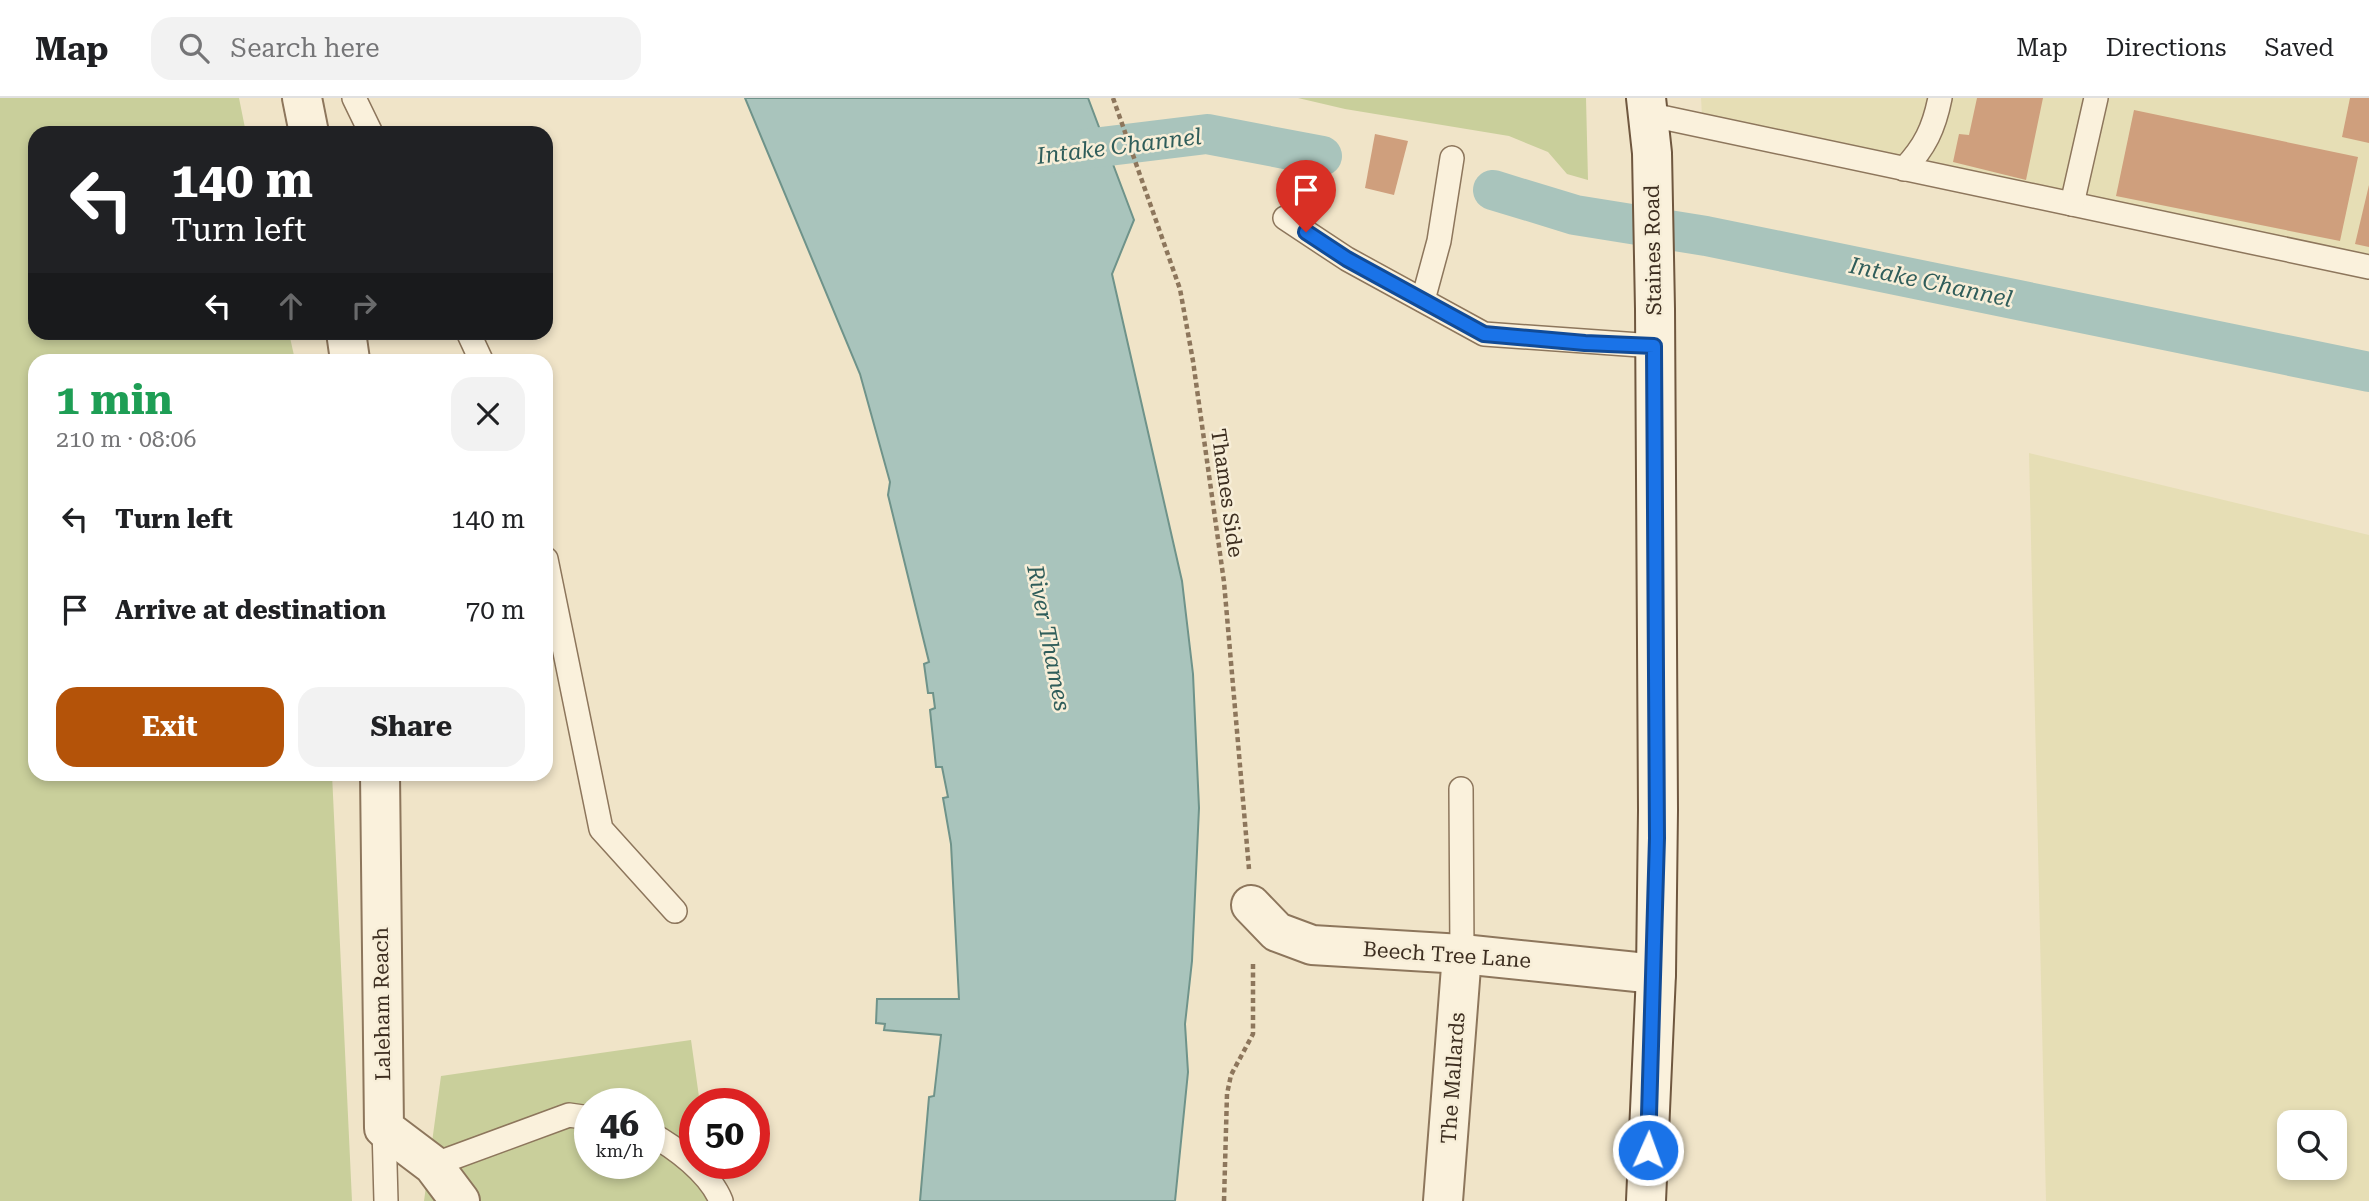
<!DOCTYPE html>
<html lang="en">
<head>
<meta charset="utf-8">
<style>
	body { margin:0; font-family:"Roboto Serif",serif; background:#f2f2f2; color:#202124; height:100vh; display:flex; flex-direction:column; font-size:26px; white-space:nowrap }
	* { box-sizing:border-box; margin:0 }
	p { font-size:23px; color:#757577 }
	.icon { flex:none; width:38px; height:38px; fill:none; stroke:currentColor; stroke-width:2; stroke-linecap:round; stroke-linejoin:round }
	.map { position:relative; flex:1; overflow:hidden }
	.side { position:absolute; left:28px; top:256px; width:525px; height:427px; display:flex; flex-direction:column; background:#fff; border-radius:21px; box-shadow:0 4px 10px #0003 }
	.side>* { flex:none }
	.hud { position:absolute; left:28px; top:28px; width:525px; height:214px; border-radius:21px; box-shadow:0 4px 10px #0003; background:#202124; color:#fff; overflow:hidden }
	.buttons { position:absolute; left:2277px; top:1012px; display:grid; gap:14px }
	.buttons a { display:grid; place-items:center; width:70px; height:70px; border-radius:14px; background:#fff; box-shadow:0 4px 10px #0003; font-size:35px }
	.speed { position:absolute; left:574px; top:990px; display:flex; gap:14px; font-size:35px; font-weight:700; text-align:center }
	.speed>* { display:grid; place-content:center; width:91px; height:91px; border-radius:50%; background:#fff; box-shadow:0 4px 10px #0003; line-height:1 }
	.speed small { font-size:18px; font-weight:400 }
	.speed .limit { border:10px solid #d22; background:#fff; color:#111 }
	.pin { position:absolute; display:grid; place-items:center; width:60px; height:60px; color:#fff; margin:-72px -30px; border-radius:50% 50% 50% 0; rotate:-45deg; box-shadow:0 0 7px #0007 }
	.pin .icon { rotate:45deg }
	.me { position:absolute; width:77px; margin:-38px; rotate:2deg; stroke-linejoin:round; filter:drop-shadow(0 0 5px #0008) }
	.turn { display:flex; align-items:center; gap:24px; height:147px; padding:0 28px; font-size:32px }
	.turn .icon { width:91px; height:91px; stroke-width:2.5 }
	.turn b { display:block; font-size:49px; line-height:60px }
	.lanes { display:flex; align-items:center; height:66px; padding:0 28px; background:#0003; justify-content:center; gap:35px; direction:ltr }
	.lanes .off { opacity:.35 }
	.round { display:grid; place-items:center; flex:none; width:74px; height:74px; border-radius:21px; background:#f2f2f2 }
	.head { display:flex; align-items:center; justify-content:space-between; height:119px; padding:0 28px }
	h1 { font-size:42px; font-weight:700; line-height:52px; color:#1e9e55 }
	.action { display:flex; gap:14px; margin-top:auto; padding:14px 28px }
	.action a { flex:1; height:80px; border-radius:21px; background:#b45309; color:#fff; font-size:28px; font-weight:700; line-height:80px; text-align:center }
	.action a+a { background:#f2f2f2; color:#202124 }
	ul { padding:0; list-style:none }
	li { display:flex; align-items:center; gap:21px; height:91px; padding:0 28px }
	li div { flex:1 }
	li b { display:block; font-size:26px }
	li em { font-style:normal }
	header { display:flex; align-items:center; gap:42px; box-sizing:border-box; height:98px; padding:0 35px; background:#fff; border-bottom:2px solid #e0e0e0 }
	header strong { font-size:33px }
	nav { display:flex; gap:38px; margin-inline-start:auto; font-size:24px }
	.search { width:490px; height:63px; background:#f2f2f2; display:flex; align-items:center; gap:18px; box-sizing:border-box; padding:0 24px; border-radius:21px; color:#757577; font-size:26px }
	.map>svg:first-child { display:block }
	.farmland { fill:#e6deb5; fill-rule:evenodd }
	.green { fill:#c9cf9b; fill-rule:evenodd }
	.water { fill:#a9c4bc; stroke:#6f938a; stroke-width:2 }
	.lines { fill:none; stroke-linecap:round; stroke-linejoin:round }
	.canal { stroke:#a9c4bc; stroke-width:40 }
	.building { fill:#cf9f7d }
	.service-casing { stroke:#8d765c; stroke-width:26 }
	.minor-casing { stroke:#8d765c; stroke-width:42 }
	.secondary-casing { stroke:#6f573f; stroke-width:42 }
	.path { stroke:#8d765c; stroke-width:4.5; stroke-dasharray:5 3.5; stroke-linecap:butt }
	.service { stroke:#faf1dc; stroke-width:23 }
	.minor { stroke:#faf1dc; stroke-width:38 }
	.secondary { stroke:#faf1dc; stroke-width:38 }
	.route-casing { stroke:#114b97; stroke-width:18 }
	.route { stroke:#1a73e8; stroke-width:12 }
	.labels { text-anchor:middle; stroke-width:5; stroke-linejoin:round; paint-order:stroke }
	.street-label { font-size:21px; fill:#3d2e20; stroke:#f7eed8 }
	.water-label { font-size:23px; font-style:italic; fill:#2f5d5a; stroke:#f7eed8 }
</style>
</head>
<body>
<header>
<strong>Map</strong>
<div class="search"><svg class="icon" aria-label="search" viewBox="0 0 24 24"><circle cx="10" cy="10" r="6"/><path d="M15 15l6 6"/></svg>Search here</div>
<nav><a>Map</a><a>Directions</a><a>Saved</a></nav>
</header>
<div class="map">
<svg width="2369" height="1103" viewBox="0 0 2369 1103">
	<rect width="100%" height="100%" fill="#f0e4c8"/>
	<g class="farmland">
		<path d="M 1701,0 L 2369,0 L 2369,157 L 1702,17 Z"/>
		<path d="M 2029,355 L 2369,437 L 2369,1103 L 2046,1103 ZM 2289,1024 L 2334,1024 L 2334,1069 L 2289,1069 Z"/>
	</g>
	<g class="green">
		<path d="M 0,0 L 239,0 L 246,35 L 35,35 L 35,234 L 289,235 L 295,262 L 35,262 L 35,676 L 332,676 L 352,1103 L 0,1103 Z"/>
		<path d="M 1298,0 L 1586,0 L 1588,82 L 1567,76 L 1548,54 L 1509,38 L 1345,11 Z"/>
		<path d="M 691,942 L 700,1006 L 695,1006 L 695,1066 L 714,1103 L 424,1103 L 441,978 ZM 590,1006 L 649,1006 L 649,1066 L 590,1066 Z"/>
	</g>
	<path class="water" d="M 745,0 L 1088,0 L 1134,122 L 1112,176 L 1182,483 L 1193,576 L 1199,710 L 1192,863 L 1185,926 L 1188,974 L 1175,1103 L 920,1103 L 929,999 L 934,998 L 941,937 L 884,932 L 885,926 L 876,925 L 877,901 L 959,901 L 951,746 L 943,700 L 948,699 L 942,669 L 936,669 L 930,612 L 935,610 L 933,595 L 928,595 L 924,566 L 929,564 L 888,397 L 890,384 L 860,276 Z"/>
	<g class="lines">
		<g class="canal">
			<path d="M 1052,55 L 1207,36 L 1322,58"/>
			<path d="M 1493,92 L 1575,117 L 1706,138 L 2369,274"/>
		</g>
	</g>
	<g class="building">
		<path d="M 1977,0 L 2043,0 L 2026,82 L 1953,64 L 1959,36 L 1969,37 Z"/>
		<path d="M 2350,0 L 2369,0 L 2369,45 L 2342,39 Z"/>
		<path d="M 2134,12 L 2358,59 L 2340,143 L 2116,98 Z"/>
		<path d="M 1375,36 L 1408,43 L 1394,97 L 1365,90 Z"/>
		<path d="M 2369,87 L 2369,149 L 2355,146 Z"/>
	</g>
	<g class="lines">
		<g class="service-casing">
			<g id="service">
				<path d="M 354,0 L 371,35"/>
				<path d="M 1647,16 L 2369,169"/>
				<path d="M 1904,71 C 1925,49 1934,30 1940,0"/>
				<path d="M 2072,106 L 2096,0"/>
				<path d="M 1285,120 L 1347,161 L 1484,236 L 1654,248"/>
				<path d="M 1423,202 L 1439,143 L 1452,60"/>
				<path d="M 468,234 L 481,262"/>
				<path d="M 546,461 L 601,731 L 675,813"/>
				<path d="M 1461,691 L 1462,856"/>
				<path d="M 384,1030 L 386,1103"/>
				<path d="M 649,1035 C 675,1049 710,1075 721,1103"/>
				<path d="M 433,1067 L 569,1017 L 590,1020"/>
			</g>
		</g>
		<g class="minor-casing">
			<g id="minor">
				<path d="M 302,0 L 309,35"/>
				<path d="M 346,234 L 350,262"/>
				<path d="M 380,676 L 384,1030 L 433,1067 L 460,1103"/>
				<path d="M 1251,807 L 1277,834 L 1312,847 L 1462,856 L 1656,876"/>
				<path d="M 1443,1103 L 1462,856"/>
			</g>
		</g>
		<g class="secondary-casing">
			<path id="secondary" d="M 1646,0 L 1652,55 L 1655,211 L 1658,712 L 1656,876 L 1646,1103"/>
		</g>
		<g class="path">
			<path d="M 1113,0 L 1180,191 L 1193,263 L 1224,484 L 1249,771"/>
			<path d="M 1224,1103 L 1227,996 L 1231,977 L 1253,936 L 1253,864"/>
		</g>
		<use href="#service" class="service"/>
		<use href="#minor" class="minor"/>
		<use href="#secondary" class="secondary"/>
	</g>
	<g class="lines">
		<g class="route-casing">
			<path id="route" d="M 1306,134 L 1347,161 L 1484,236 L 1585,245 L 1654,248 L 1657,740 L 1648,1052"/>
		</g>
		<use href="#route" class="route"/>
	</g>
	<g class="labels">
		<g class="street-label">
			<text transform="translate(1653 152) rotate(-91)" y="7">Staines Road</text>
			<text transform="translate(1227 395) rotate(82)" y="7">Thames Side</text>
			<text transform="translate(1447 857) rotate(4)" y="7">Beech Tree Lane</text>
			<text transform="translate(382 906) rotate(-91)" y="7">Laleham Reach</text>
			<text transform="translate(1453 980) rotate(-86)" y="7">The Mallards</text>
		</g>
		<g class="water-label">
			<text transform="translate(1119 48) rotate(-7)" y="8">Intake Channel</text>
			<text transform="translate(1931 184) rotate(12)" y="8">Intake Channel</text>
			<text transform="translate(1049 540) rotate(79)" y="8">River Thames</text>
		</g>
	</g>
</svg>
<div class="buttons">
<a><svg class="icon" aria-label="search" viewBox="0 0 24 24"><circle cx="10" cy="10" r="6"/><path d="M15 15l6 6"/></svg></a>
</div>
<div class="speed"><div>46<small>km/h</small></div><div class="limit">50</div></div>
<div class="pin" style="left:1306px;top:134px;background:#d93025"><svg class="icon" aria-label="arrive" viewBox="0 0 24 24"><path d="M6 21V4h12l-3 4 3 4H6"/></svg></div>
<svg class="me" style="left:1648px;top:1052px" viewBox="-20 -20 40 40"><circle r="17" fill="#1a73e8" stroke="#fff" stroke-width="3"/><path d="M0-11L8 9 0 5-8 9z" fill="#fff"/></svg>
<div class="hud">
<div class="turn"><svg class="icon" aria-label="left" viewBox="0 0 24 24"><path d="M17 20v-9H6M10 6l-5 5 5 5"/></svg><div><b>140 m</b>Turn left</div></div>
<div class="lanes"><svg class="icon" aria-label="left" viewBox="0 0 24 24"><path d="M17 20v-9H6M10 6l-5 5 5 5"/></svg><svg class="icon off" aria-label="ahead" viewBox="0 0 24 24"><path d="M12 20V5M6 11l6-6 6 6"/></svg><svg class="icon off" aria-label="right" viewBox="0 0 24 24"><path d="M7 20v-9h11M14 6l5 5-5 5"/></svg></div>
</div>
<section class="side">
<div class="head"><div><h1>1 min</h1><p>210 m · 08:06</p></div><a class="round"><svg class="icon" aria-label="close" viewBox="0 0 24 24"><path d="M6 6l12 12M18 6L6 18"/></svg></a></div>
<ul>
<li><svg class="icon" aria-label="left" viewBox="0 0 24 24"><path d="M17 20v-9H6M10 6l-5 5 5 5"/></svg><div><b>Turn left</b></div><em>140 m</em></li>
<li><svg class="icon" aria-label="arrive" viewBox="0 0 24 24"><path d="M6 21V4h12l-3 4 3 4H6"/></svg><div><b>Arrive at destination</b></div><em>70 m</em></li>
</ul>
<div class="action"><a>Exit</a><a>Share</a></div>
</section>
</div>
</body>
</html>
